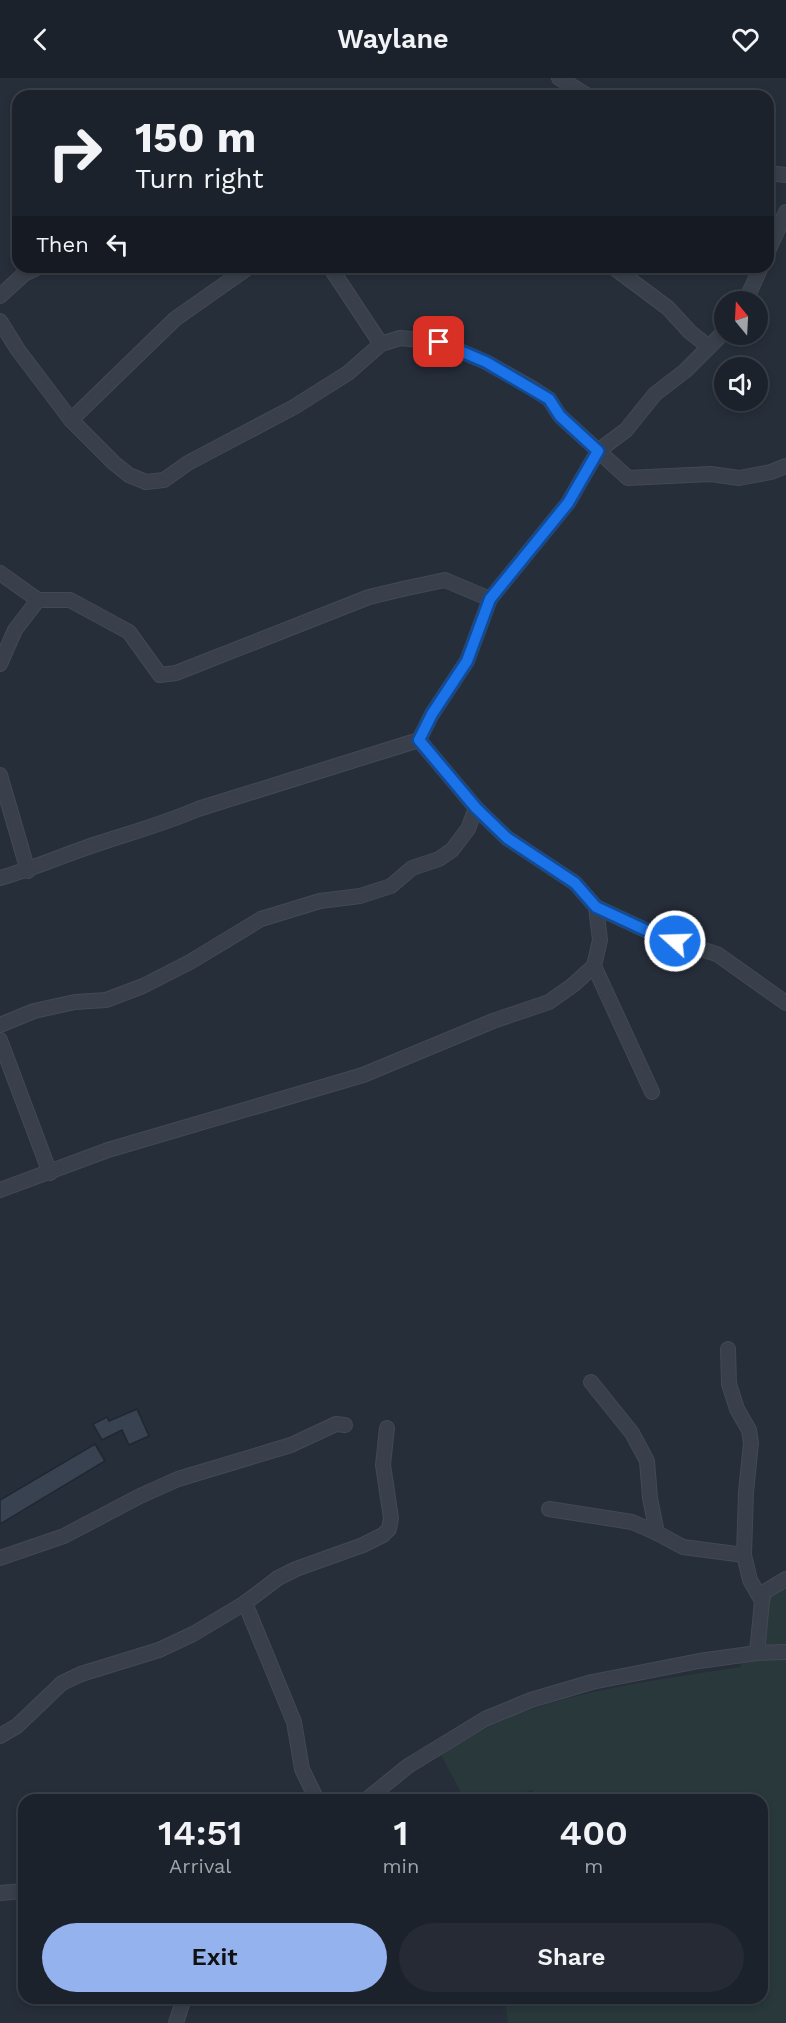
<!DOCTYPE html>
<html lang="en">
<head>
<meta charset="utf-8">
<style>
	body { margin:0; font-family:"Work Sans",sans-serif; background:#252a34; color:#f1f3f6; height:100vh; display:flex; flex-direction:column; font-size:22px; white-space:nowrap }
	* { box-sizing:border-box; margin:0 }
	p { font-size:20px; color:#a0a4a9 }
	.icon { flex:none; width:33px; height:33px; fill:none; stroke:currentColor; stroke-width:2; stroke-linecap:round; stroke-linejoin:round }
	.map { position:relative; flex:1; overflow:hidden }
	.panel { position:absolute; left:18px; top:1716px; width:750px; height:210px; display:flex; flex-direction:column; background:#1c222c; border-radius:18px; box-shadow:0 3px 9px #0003,0 0 0 2px #3a3f48 }
	.panel>* { flex:none }
	.banner { position:absolute; left:12px; top:12px; width:762px; height:183px; border-radius:18px; box-shadow:0 3px 9px #0003,0 0 0 2px #3a3f48; background:#1c222c; color:#f1f3f6; overflow:hidden }
	.needle { width:39px; rotate:342deg }
	.controls { position:absolute; left:714px; top:213px; display:grid; gap:12px }
	.controls a { display:grid; place-items:center; width:54px; height:54px; border-radius:50%; background:#1c222c; box-shadow:0 3px 9px #0003,0 0 0 2px #3a3f48; font-size:30px }
	.pin { position:absolute; display:grid; place-items:center; width:51px; height:51px; color:#fff; margin:-26px; border-radius:12px; box-shadow:0 3px 9px #0006 }
	.me { position:absolute; width:66px; margin:-33px; rotate:290deg; stroke-linejoin:round; filter:drop-shadow(0 0 4px #0008) }
	.turn { display:flex; align-items:center; gap:21px; height:126px; padding:0 24px; font-size:27px }
	.turn .icon { width:78px; height:78px; stroke-width:2.5 }
	.turn b { display:block; font-size:42px; line-height:51px }
	.then { display:flex; align-items:center; height:57px; padding:0 24px; background:#0003; gap:12px; font-size:22px }
	.eta { display:flex; justify-content:space-evenly; align-items:center; height:102px; text-align:center }
	.eta b { font-size:36px; font-weight:600; line-height:42px }
	.action { display:flex; gap:12px; margin-top:auto; padding:12px 24px }
	.action a { flex:1; height:69px; border-radius:36px; background:#94b2ed; color:#111; font-size:24px; font-weight:600; line-height:69px; text-align:center }
	.action a+a { background:#252a34; color:#f1f3f6 }
	header { display:flex; justify-content:space-between; align-items:center; height:78px; padding:0 24px; background:#1c222c; font-size:27px; font-weight:600 }
	.map>svg:first-child { display:block }
	.green { fill:#28383b }
	.building { fill:#384250; stroke:#212732; stroke-width:1.5 }
	.lines { fill:none; stroke-linecap:round; stroke-linejoin:round }
	.minor-casing { stroke:#434954; stroke-width:16 }
	.minor { stroke:#3a404b; stroke-width:14 }
	.route-casing { stroke:#114b97; stroke-width:15 }
	.route { stroke:#1a73e8; stroke-width:10 }
</style>
</head>
<body>
<header><svg class="icon" aria-label="back" viewBox="0 0 24 24"><path d="M15 5l-7 7 7 7"/></svg>Waylane<svg class="icon" aria-label="heart" viewBox="0 0 24 24"><path d="M12 20l-8-8c-3-5 5-10 8-4 3-6 11-1 8 4z"/></svg></header>
<div class="map">
<svg width="786" height="1945" viewBox="0 0 786 1945">
	<rect width="100%" height="100%" fill="#262e3a"/>
	<path class="green" d="M 772,1504 L 786,1504 L 786,1945 L 508,1945 L 505,1920 L 762,1920 L 762,1722 L 537,1722 L 533,1712 L 495,1722 L 465,1722 L 441,1677 C 459,1666 478,1654 497,1645 C 573,1611 659,1602 740,1589 Z"/>
	<g class="building">
		<path d="M 137,1331 L 149,1358 L 129,1367 L 122,1352 L 102,1362 L 93,1346 L 107,1339 L 109,1343 Z"/>
		<path d="M 95,1366 L 105,1383 L 0,1446 L 0,1422 Z"/>
	</g>
	<g class="lines">
		<g class="minor-casing">
			<g id="minor">
				<path d="M 559,0 L 588,18"/>
				<path d="M 768,95 L 786,97"/>
				<path d="M 768,173 L 786,134"/>
				<path d="M 330,189 L 381,266"/>
				<path d="M 613,189 L 668,230 L 690,254 L 709,269"/>
				<path d="M 0,218 L 24,196 L 39,189"/>
				<path d="M 745,224 L 761,189"/>
				<path d="M 0,243 L 18,272 L 71,342 L 114,385 L 129,397 L 146,404 L 164,402 L 188,385 L 294,329 L 348,295 L 381,266 L 400,260 L 439,264 L 486,284 L 532,310 L 549,321 L 560,338 L 628,400 L 711,396 L 739,400 L 771,394 L 786,388"/>
				<path d="M 71,342 L 175,241 L 249,189"/>
				<path d="M 0,495 L 38,522 L 70,522 L 129,554 L 160,597 L 176,595 L 369,519 L 407,510 L 445,502 L 490,521"/>
				<path d="M 0,586 L 15,552 L 38,522"/>
				<path d="M 0,697 L 28,793"/>
				<path d="M 0,800 C 36,790 70,774 106,763 C 137,753 168,744 198,731 L 419,662"/>
				<path d="M 596,829 L 654,856 L 717,876 L 786,925"/>
				<path d="M 0,947 L 34,933 L 75,924 L 106,922 L 143,908 L 190,884 L 261,841 L 320,823 L 360,818 L 391,808 L 412,790 L 439,781 L 452,772 L 468,751 L 476,730"/>
				<path d="M 0,962 L 50,1095"/>
				<path d="M 652,1014 L 594,888 L 600,862 L 596,829 L 575,805 L 507,760 L 476,730 L 419,662 L 432,636 L 467,583 L 490,521 L 568,425 L 598,373 L 626,352 L 655,316 L 685,293 L 724,254"/>
				<path d="M 0,1112 L 108,1072 L 363,997 L 493,943 L 549,924 L 573,907 L 594,888"/>
				<path d="M 728,1271 L 729,1306 L 737,1331 L 749,1352 L 751,1365 L 746,1414 L 744,1477 L 750,1502 L 762,1523"/>
				<path d="M 591,1304 L 632,1355 L 647,1383 L 650,1420 L 657,1455"/>
				<path d="M 549,1431 L 632,1444 L 657,1455 L 683,1469 L 744,1477"/>
				<path d="M 0,1480 L 64,1458 L 140,1418 L 178,1401 L 291,1367 L 336,1346 L 345,1347"/>
				<path d="M 245,1525 L 294,1644 L 302,1691 L 317,1722"/>
				<path d="M 757,1575 L 762,1523 L 764,1514 L 786,1501"/>
				<path d="M 0,1658 L 17,1648 L 62,1605 L 81,1596 L 159,1572 L 193,1556 L 245,1525 L 278,1500 L 296,1491 L 363,1467 L 383,1457 L 389,1451 L 391,1440 L 383,1387 L 387,1350"/>
				<path d="M 366,1722 L 408,1688 L 485,1641 L 531,1622 L 592,1604 L 699,1583 L 757,1575 L 786,1574"/>
				<path d="M 0,1815 L 24,1813"/>
				<path d="M 176,1945 L 184,1920"/>
			</g>
		</g>
		<use href="#minor" class="minor"/>
	</g>
	<g class="lines">
		<g class="route-casing">
			<path id="route" d="M 439,264 L 486,284 L 549,321 L 560,338 L 598,373 L 568,425 L 490,521 L 467,583 L 432,636 L 419,662 L 476,730 L 507,760 L 575,805 L 596,829 L 654,856 L 675,863"/>
		</g>
		<use href="#route" class="route"/>
	</g>
</svg>
<div class="controls">
<a><svg class="needle" viewBox="-14 -14 28 28"><path d="M0-13l5 13h-10z" fill="#e53935"/><path d="M0 13l5-13h-10z" fill="#a0a4a9"/></svg></a>
<a><svg class="icon" aria-label="sound" viewBox="0 0 24 24"><path d="M4 9h4l5-4v14l-5-4H4zM17 9q2 3 0 6"/></svg></a>
</div>
<div class="pin" style="left:439px;top:264px;background:#d93025"><svg class="icon" aria-label="arrive" viewBox="0 0 24 24"><path d="M6 21V4h12l-3 4 3 4H6"/></svg></div>
<svg class="me" style="left:675px;top:863px" viewBox="-20 -20 40 40"><circle r="17" fill="#1a73e8" stroke="#fff" stroke-width="3"/><path d="M0-11L8 9 0 5-8 9z" fill="#fff"/></svg>
<div class="banner">
<div class="turn"><svg class="icon" aria-label="right" viewBox="0 0 24 24"><path d="M7 20v-9h11M14 6l5 5-5 5"/></svg><div><b>150 m</b>Turn right</div></div>
<div class="then">Then<svg class="icon" aria-label="left" viewBox="0 0 24 24"><path d="M17 20v-9H6M10 6l-5 5 5 5"/></svg></div>
</div>
<section class="panel">
<div class="eta">
<div><b>14:51</b><p>Arrival</p></div>
<div><b>1</b><p>min</p></div>
<div><b>400</b><p>m</p></div>
</div>
<div class="action"><a>Exit</a><a>Share</a></div>
</section>
</div>
</body>
</html>
